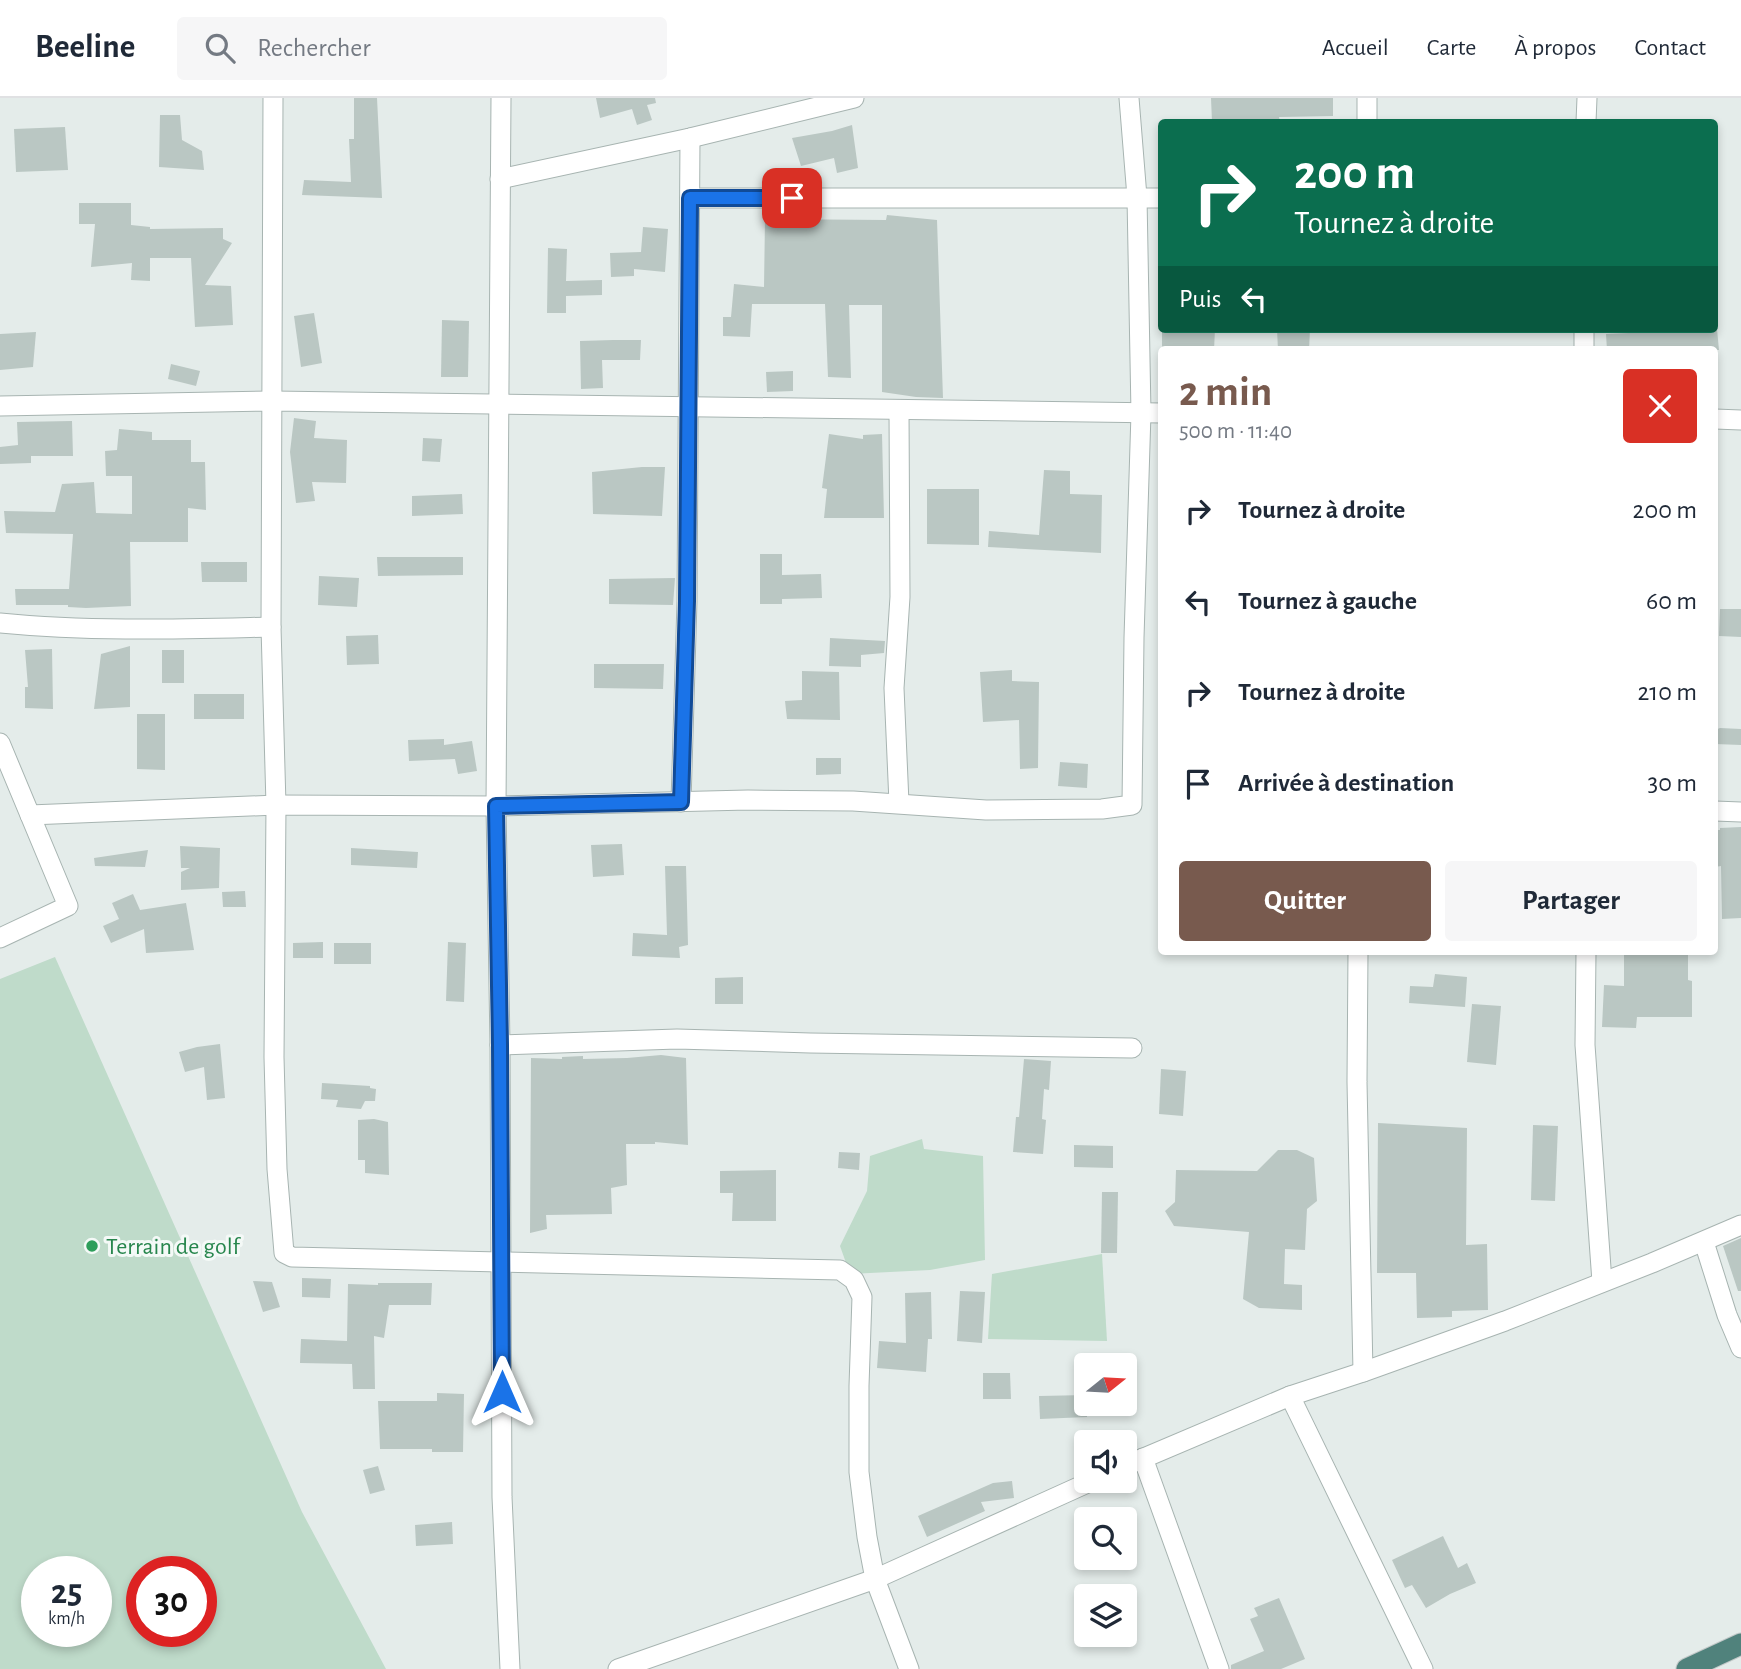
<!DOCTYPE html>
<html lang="fr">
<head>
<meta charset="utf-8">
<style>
	body { margin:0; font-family:"Alegreya Sans",sans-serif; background:#f6f6f7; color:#1f2937; height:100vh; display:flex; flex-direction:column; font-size:26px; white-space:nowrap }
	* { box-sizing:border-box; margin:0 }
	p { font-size:23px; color:#747a83 }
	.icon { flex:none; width:38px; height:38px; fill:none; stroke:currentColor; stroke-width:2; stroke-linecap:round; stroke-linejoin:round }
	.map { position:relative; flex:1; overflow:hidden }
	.panel { position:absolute; left:1158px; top:248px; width:560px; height:609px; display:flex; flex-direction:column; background:#fff; border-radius:7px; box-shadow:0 4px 10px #0003 }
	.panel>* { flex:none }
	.banner { position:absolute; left:1158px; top:21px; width:560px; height:214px; border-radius:7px; box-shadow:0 4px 10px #0003; background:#0b6e4f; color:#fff; overflow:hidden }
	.needle { width:46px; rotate:72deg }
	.controls { position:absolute; left:1074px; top:1255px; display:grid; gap:14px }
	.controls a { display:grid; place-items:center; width:63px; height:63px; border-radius:7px; background:#fff; box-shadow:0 4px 10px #0003; font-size:35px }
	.speed { position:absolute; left:21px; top:1458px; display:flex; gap:14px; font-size:35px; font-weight:700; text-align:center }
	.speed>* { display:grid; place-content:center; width:91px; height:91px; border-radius:50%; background:#fff; box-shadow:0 4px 10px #0003; line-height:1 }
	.speed small { font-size:18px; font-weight:400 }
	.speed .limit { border:10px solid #d22; background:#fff; color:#111 }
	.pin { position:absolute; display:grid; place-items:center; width:60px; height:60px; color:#fff; margin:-30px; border-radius:14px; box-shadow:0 4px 10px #0006 }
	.me { position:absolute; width:77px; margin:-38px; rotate:0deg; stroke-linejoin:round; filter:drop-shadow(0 0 5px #0008) }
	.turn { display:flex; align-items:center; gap:24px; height:147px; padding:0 21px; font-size:32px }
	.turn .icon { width:91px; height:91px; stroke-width:2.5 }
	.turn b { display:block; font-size:49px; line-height:60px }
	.then { display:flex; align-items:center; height:66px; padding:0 21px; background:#0003; gap:14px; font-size:26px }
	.round { display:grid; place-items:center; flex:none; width:74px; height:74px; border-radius:7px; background:#f6f6f7 }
	.overview { display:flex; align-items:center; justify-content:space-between; height:119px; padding:0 21px }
	h1 { font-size:42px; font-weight:700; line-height:52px; color:#785a4e }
	.action { display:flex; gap:14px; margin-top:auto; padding:14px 21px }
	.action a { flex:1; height:80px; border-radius:7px; background:#785a4e; color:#fff; font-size:28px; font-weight:700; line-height:80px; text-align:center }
	.action a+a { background:#f6f6f7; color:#1f2937 }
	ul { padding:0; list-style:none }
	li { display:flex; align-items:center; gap:21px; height:91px; padding:0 21px }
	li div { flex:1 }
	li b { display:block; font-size:26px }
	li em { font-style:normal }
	header { display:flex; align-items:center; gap:42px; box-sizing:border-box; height:98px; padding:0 35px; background:#fff; border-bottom:2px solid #e0e1e3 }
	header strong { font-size:33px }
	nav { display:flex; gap:38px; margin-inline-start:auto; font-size:24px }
	.search { width:490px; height:63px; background:#f6f6f7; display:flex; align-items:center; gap:18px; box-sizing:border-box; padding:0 24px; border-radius:7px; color:#747a83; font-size:26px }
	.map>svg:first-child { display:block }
	.green { fill:#bfdbca; fill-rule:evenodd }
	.building { fill:#bac7c3 }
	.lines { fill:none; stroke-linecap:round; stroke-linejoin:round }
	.minor-casing { stroke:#a7b4b1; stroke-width:21 }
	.trunk-casing { stroke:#c2c8c8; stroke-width:23 }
	.minor { stroke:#fff; stroke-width:19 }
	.trunk { stroke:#50827c; stroke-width:21 }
	.route-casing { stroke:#114b97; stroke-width:18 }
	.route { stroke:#1a73e8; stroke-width:12 }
	.leisure-dot { fill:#2e9e5b; stroke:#f4f9f7; stroke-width:2.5 }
	.labels { text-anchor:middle; stroke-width:6; stroke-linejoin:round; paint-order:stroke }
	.leisure-label { font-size:24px; fill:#27864d; stroke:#f4f9f7; text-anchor:start }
</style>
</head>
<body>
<header>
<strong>Beeline</strong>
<div class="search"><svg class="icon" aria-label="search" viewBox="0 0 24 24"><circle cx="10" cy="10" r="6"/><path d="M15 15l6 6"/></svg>Rechercher</div>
<nav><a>Accueil</a><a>Carte</a><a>À propos</a><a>Contact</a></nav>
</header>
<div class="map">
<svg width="1741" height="1571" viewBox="0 0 1741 1571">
	<rect width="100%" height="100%" fill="#e4ecea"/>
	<g class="green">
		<path d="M 55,859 L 302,1414 L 386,1571 L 0,1571 L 0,881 ZM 37,1474 L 96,1474 L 96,1533 L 37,1533 ZM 142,1474 L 201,1474 L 201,1533 L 142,1533 Z"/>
		<path d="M 922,1041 L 924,1051 L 983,1058 L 985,1162 L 930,1172 L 850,1176 L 840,1148 L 867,1093 L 870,1058 Z"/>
		<path d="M 1102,1156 L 1107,1243 L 988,1241 L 992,1176 Z"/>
	</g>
	<g class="building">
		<path d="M 354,0 L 377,0 L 382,100 L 302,97 L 304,82 L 351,84 L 349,41 L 354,41 Z"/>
		<path d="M 596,0 L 655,0 L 656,5 L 647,7 L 652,22 L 637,27 L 632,11 L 600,20 Z"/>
		<path d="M 1211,0 L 1333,0 L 1333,18 L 1279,19 L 1280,24 L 1212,24 Z"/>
		<path d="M 160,17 L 180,17 L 182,42 L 202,53 L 204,72 L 159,69 Z"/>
		<path d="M 852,27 L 858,70 L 837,75 L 834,60 L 801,68 L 792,40 L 832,33 Z"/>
		<path d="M 65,29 L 68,72 L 16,74 L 14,31 Z"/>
		<path d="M 79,105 L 131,105 L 131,127 L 150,129 L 150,131 L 223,130 L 223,141 L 232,145 L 205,187 L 231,188 L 233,227 L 195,229 L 191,160 L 150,160 L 150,183 L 131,182 L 132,165 L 91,169 L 95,126 L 79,126 Z"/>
		<path d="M 887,117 L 937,122 L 943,300 L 916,299 L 882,294 L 882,207 L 849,207 L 851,280 L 828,279 L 825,206 L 752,206 L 750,239 L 723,238 L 723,219 L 731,219 L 734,186 L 764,189 L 765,121 L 886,122 Z"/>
		<path d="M 643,129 L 668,131 L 665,174 L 634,171 L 634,178 L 611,179 L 610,155 L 641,154 Z"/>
		<path d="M 548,150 L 567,151 L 566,183 L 602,182 L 602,197 L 566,198 L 566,215 L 547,215 Z"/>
		<path d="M 314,215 L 322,265 L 301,269 L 294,218 Z"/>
		<path d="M 442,222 L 469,223 L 468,279 L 441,279 Z"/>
		<path d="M 1162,231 L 1215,231 L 1214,252 L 1162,252 Z"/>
		<path d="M 1277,231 L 1310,231 L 1309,252 L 1278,252 Z"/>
		<path d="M 1717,231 L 1719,252 L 1607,252 L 1606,236 Z"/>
		<path d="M 36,234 L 33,269 L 0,272 L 0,236 Z"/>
		<path d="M 613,242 L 641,242 L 640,262 L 602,262 L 603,290 L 581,291 L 580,243 Z"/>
		<path d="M 171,266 L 200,273 L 196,288 L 168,281 Z"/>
		<path d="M 793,273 L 793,293 L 767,294 L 766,274 Z"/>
		<path d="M 294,320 L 316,323 L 314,340 L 347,342 L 346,385 L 312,384 L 315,403 L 296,405 L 290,354 Z"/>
		<path d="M 72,323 L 73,358 L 31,358 L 31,365 L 0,366 L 0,349 L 18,347 L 17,324 Z"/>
		<path d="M 119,331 L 152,334 L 152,342 L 191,342 L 191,364 L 205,364 L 206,412 L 188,410 L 188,444 L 130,444 L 131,508 L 86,510 L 68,509 L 68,507 L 16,507 L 15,491 L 69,491 L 73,436 L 6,435 L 4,413 L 55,414 L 62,386 L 94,384 L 96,415 L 132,416 L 132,378 L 106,378 L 105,353 L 117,352 Z"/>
		<path d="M 829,336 L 863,341 L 863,337 L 882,336 L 884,420 L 824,420 L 827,391 L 822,390 Z"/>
		<path d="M 423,340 L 442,341 L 440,364 L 422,363 Z"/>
		<path d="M 642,369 L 665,369 L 662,418 L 593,416 L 592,374 Z"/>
		<path d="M 1044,372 L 1070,373 L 1070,396 L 1102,397 L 1101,455 L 988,449 L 989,433 L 1039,437 Z"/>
		<path d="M 927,391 L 979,391 L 979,447 L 927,446 Z"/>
		<path d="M 462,396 L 463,416 L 412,418 L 412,398 Z"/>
		<path d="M 760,456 L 782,456 L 782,477 L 821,476 L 822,500 L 782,501 L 782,506 L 760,506 Z"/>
		<path d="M 377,459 L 463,459 L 463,477 L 378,478 Z"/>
		<path d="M 201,464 L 247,464 L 247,484 L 202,484 Z"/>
		<path d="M 319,478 L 359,480 L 357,509 L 318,507 Z"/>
		<path d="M 675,480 L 673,507 L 609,506 L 609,481 Z"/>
		<path d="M 1720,511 L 1741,511 L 1741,539 L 1719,538 Z"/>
		<path d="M 378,537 L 379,566 L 347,567 L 346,538 Z"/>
		<path d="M 830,540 L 885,543 L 884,555 L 861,557 L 861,569 L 829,568 Z"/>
		<path d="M 130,548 L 130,609 L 94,611 L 101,556 Z"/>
		<path d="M 52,551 L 53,611 L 25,610 L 25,589 L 28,589 L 25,552 Z"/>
		<rect x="162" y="552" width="22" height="33"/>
		<path d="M 594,566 L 664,566 L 663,591 L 594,590 Z"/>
		<path d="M 1012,572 L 1012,583 L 1039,584 L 1038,670 L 1020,671 L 1019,622 L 983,624 L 980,574 Z"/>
		<path d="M 802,573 L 839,574 L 840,622 L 787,621 L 785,603 L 802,602 Z"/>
		<rect x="194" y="596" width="50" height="25"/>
		<path d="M 137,616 L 165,616 L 165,672 L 137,671 Z"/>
		<path d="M 1720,630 L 1741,631 L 1741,647 L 1715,646 L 1715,632 Z"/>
		<path d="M 444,641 L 444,647 L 472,643 L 477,673 L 458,676 L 455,661 L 409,663 L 408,642 Z"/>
		<path d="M 816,660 L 841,660 L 841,676 L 816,677 Z"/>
		<path d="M 1060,664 L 1088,666 L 1087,690 L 1058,688 Z"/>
		<path d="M 1741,729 L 1741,820 L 1722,821 L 1721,768 L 1715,769 L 1715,732 L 1720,732 L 1720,730 Z"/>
		<path d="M 622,746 L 624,777 L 593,779 L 591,747 Z"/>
		<path d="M 180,748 L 220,750 L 219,790 L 181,792 L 181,774 L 190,770 L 181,770 Z"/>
		<path d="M 351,750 L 418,754 L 417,770 L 351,767 Z"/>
		<path d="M 148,752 L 145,769 L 95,768 L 94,760 Z"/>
		<path d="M 665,768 L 686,768 L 688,847 L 679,849 L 680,860 L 632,858 L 633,835 L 667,837 Z"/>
		<path d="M 245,793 L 246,809 L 223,809 L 222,794 Z"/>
		<path d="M 133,796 L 140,812 L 186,805 L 194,852 L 146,855 L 144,831 L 111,845 L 103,828 L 119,821 L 112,805 Z"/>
		<path d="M 323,844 L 323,860 L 293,860 L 293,845 Z"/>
		<path d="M 448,844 L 466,845 L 464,904 L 446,903 Z"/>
		<rect x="334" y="845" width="37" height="21"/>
		<path d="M 1662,854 L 1688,854 L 1688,882 L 1692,883 L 1692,919 L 1637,919 L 1636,930 L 1602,929 L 1604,887 L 1624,888 L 1624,855 Z"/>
		<path d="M 1435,876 L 1467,879 L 1465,909 L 1409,905 L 1410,888 L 1433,889 Z"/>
		<path d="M 743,879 L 743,906 L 715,906 L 715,880 Z"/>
		<path d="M 1472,906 L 1501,908 L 1496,967 L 1467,964 Z"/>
		<path d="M 220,946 L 225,1000 L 207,1002 L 204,969 L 185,974 L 179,954 L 197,949 Z"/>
		<path d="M 661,957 L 686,960 L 688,1047 L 655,1044 L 655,1046 L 626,1046 L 627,1087 L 611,1090 L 612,1116 L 546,1117 L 547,1131 L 530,1135 L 531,960 L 562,961 L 562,959 L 583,958 L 583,961 L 627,960 Z"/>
		<path d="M 1024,961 L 1051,963 L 1049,992 L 1044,991 L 1042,1021 L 1046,1022 L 1043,1056 L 1013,1054 L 1016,1019 L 1019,1019 Z"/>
		<path d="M 1161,971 L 1186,973 L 1183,1018 L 1159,1016 Z"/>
		<path d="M 322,985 L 370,988 L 370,990 L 376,991 L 375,1003 L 365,1003 L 361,1011 L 336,1009 L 338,1002 L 321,1001 Z"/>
		<path d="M 374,1021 L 388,1024 L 389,1077 L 365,1075 L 365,1062 L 358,1062 L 358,1022 Z"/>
		<path d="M 1378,1025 L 1467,1030 L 1466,1147 L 1487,1146 L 1488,1212 L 1452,1213 L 1452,1219 L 1417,1220 L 1416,1175 L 1377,1175 Z"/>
		<path d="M 1533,1027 L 1558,1028 L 1555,1103 L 1531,1102 Z"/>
		<path d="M 1074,1047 L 1113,1048 L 1113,1070 L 1074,1069 Z"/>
		<path d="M 1278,1052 L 1297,1052 L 1314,1060 L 1317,1103 L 1307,1111 L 1305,1152 L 1285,1151 L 1284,1186 L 1302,1187 L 1302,1212 L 1259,1210 L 1243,1201 L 1249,1134 L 1174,1128 L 1165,1113 L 1175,1104 L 1176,1072 L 1257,1073 Z"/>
		<path d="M 839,1054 L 860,1055 L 859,1072 L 838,1070 Z"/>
		<path d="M 776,1072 L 776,1123 L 732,1123 L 733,1095 L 720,1095 L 720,1073 Z"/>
		<path d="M 1102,1094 L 1118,1094 L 1117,1155 L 1101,1155 Z"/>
		<path d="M 1741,1140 L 1741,1193 L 1738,1193 L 1723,1148 Z"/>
		<path d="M 302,1180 L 331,1181 L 330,1200 L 302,1199 Z"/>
		<path d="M 253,1183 L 272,1184 L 280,1209 L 263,1214 Z"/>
		<path d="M 378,1185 L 432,1185 L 431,1207 L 389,1207 L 384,1240 L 374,1238 L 375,1291 L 353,1291 L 352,1266 L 300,1265 L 301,1241 L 347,1243 L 348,1186 L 378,1187 Z"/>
		<path d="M 960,1193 L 985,1194 L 982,1245 L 957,1243 Z"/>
		<path d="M 931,1194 L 932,1241 L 928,1241 L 926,1274 L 877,1270 L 879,1243 L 906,1245 L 905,1195 Z"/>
		<path d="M 983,1275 L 1010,1275 L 1011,1301 L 983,1301 Z"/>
		<path d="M 437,1295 L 464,1296 L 463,1354 L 432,1354 L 432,1351 L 380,1351 L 378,1303 L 437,1303 Z"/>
		<path d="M 1087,1297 L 1087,1319 L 1040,1321 L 1039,1298 Z"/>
		<path d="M 378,1368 L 385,1392 L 370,1396 L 363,1372 Z"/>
		<path d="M 1012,1383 L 1014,1400 L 981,1404 L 985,1413 L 927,1439 L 918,1418 L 993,1385 Z"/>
		<path d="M 452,1424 L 453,1446 L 416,1448 L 415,1427 Z"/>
		<path d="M 1443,1438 L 1458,1470 L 1467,1465 L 1476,1485 L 1450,1496 L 1426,1510 L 1412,1487 L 1405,1490 L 1392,1462 Z"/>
		<path d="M 1279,1500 L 1305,1561 L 1281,1571 L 1231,1571 L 1231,1567 L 1264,1553 L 1250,1521 L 1258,1518 L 1254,1510 Z"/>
	</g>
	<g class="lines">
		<g class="minor-casing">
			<g id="minor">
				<path d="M 273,0 L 271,529 L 276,707 L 274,959 L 277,1071 L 284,1155 L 292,1159 L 840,1172 L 854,1182 L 862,1199 L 859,1288 L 859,1374 L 867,1439 L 875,1481 L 909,1571"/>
				<path d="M 501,0 L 496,708 L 500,947 L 502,1399 L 510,1571"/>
				<path d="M 1367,0 L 1367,24"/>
				<path d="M 1586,24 L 1587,0"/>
				<path d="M 500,81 L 690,40 L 854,0"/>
				<path d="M 690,100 L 1162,100"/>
				<path d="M 1584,231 L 1584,252"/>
				<path d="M 0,308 L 272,303 L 1162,315"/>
				<path d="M 1715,321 L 1741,322"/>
				<path d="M 0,525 C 91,534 181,531 271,529"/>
				<path d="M 0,645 L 68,808 L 0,840"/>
				<path d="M 681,704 L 687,503 L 690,40"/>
				<path d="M 899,705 L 894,590 L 900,499 L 899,312"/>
				<path d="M 1715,713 L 1741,714"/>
				<path d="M 30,717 L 276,707 L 496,708 L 748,702 L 853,703 L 986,712 L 1102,711 L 1132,707 L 1134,540 L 1141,315 L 1137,99 L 1129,0"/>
				<path d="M 1358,854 L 1357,984 L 1363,1274"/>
				<path d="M 1586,854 L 1585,947 L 1602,1184"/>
				<path d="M 500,947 L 677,941 L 810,945 L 1132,950"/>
				<path d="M 1704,1144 L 1727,1217 L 1741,1250"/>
				<path d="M 1290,1298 L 1423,1571"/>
				<path d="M 1143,1360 L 1219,1571"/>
				<path d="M 1125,1368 L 1290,1298 L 1363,1274 L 1505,1223 L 1652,1165 L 1741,1127"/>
				<path d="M 618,1571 L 875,1481 L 1094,1382"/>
			</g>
		</g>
		<g class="trunk-casing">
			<path id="trunk" d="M 1687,1571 L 1741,1546"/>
		</g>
		<use href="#minor" class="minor"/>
		<use href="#trunk" class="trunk"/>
	</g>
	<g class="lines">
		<g class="route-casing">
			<path id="route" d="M 502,1294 L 500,947 L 496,708 L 681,704 L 687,503 L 690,100 L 792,100"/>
		</g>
		<use href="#route" class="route"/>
	</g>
	<circle class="leisure-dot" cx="92" cy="1148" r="7"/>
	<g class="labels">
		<g class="leisure-label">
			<text x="106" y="1156">Terrain de golf</text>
		</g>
	</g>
</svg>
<div class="controls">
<a><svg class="needle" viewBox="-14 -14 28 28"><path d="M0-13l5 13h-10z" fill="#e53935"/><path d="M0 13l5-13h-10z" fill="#747a83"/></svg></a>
<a><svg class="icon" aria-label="sound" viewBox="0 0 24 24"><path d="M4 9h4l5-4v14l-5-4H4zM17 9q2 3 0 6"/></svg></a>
<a><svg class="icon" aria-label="search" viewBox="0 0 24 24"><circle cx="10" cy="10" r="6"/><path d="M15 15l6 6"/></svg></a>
<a><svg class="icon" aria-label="layers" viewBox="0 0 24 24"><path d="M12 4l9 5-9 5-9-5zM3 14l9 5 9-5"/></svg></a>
</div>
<div class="speed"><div>25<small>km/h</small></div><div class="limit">30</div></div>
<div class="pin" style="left:792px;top:100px;background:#d93025"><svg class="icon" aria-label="arrive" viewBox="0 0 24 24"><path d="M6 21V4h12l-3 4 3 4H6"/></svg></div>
<svg class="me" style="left:502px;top:1294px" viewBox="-20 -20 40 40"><path d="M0-17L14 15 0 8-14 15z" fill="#1a73e8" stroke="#fff" stroke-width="4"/></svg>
<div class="banner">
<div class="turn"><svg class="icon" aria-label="right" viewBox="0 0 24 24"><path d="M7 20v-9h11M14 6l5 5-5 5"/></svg><div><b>200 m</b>Tournez à droite</div></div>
<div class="then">Puis<svg class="icon" aria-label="left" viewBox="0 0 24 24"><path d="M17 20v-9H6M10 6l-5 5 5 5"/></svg></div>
</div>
<section class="panel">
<div class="overview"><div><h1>2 min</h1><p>500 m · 11:40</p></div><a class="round" style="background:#d93025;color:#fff"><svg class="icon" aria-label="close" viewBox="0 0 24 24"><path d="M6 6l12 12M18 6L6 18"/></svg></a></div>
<ul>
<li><svg class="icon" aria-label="right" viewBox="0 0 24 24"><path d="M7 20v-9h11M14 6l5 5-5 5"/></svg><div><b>Tournez à droite</b></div><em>200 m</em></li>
<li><svg class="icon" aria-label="left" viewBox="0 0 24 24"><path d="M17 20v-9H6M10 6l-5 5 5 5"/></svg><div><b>Tournez à gauche</b></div><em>60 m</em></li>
<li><svg class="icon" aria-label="right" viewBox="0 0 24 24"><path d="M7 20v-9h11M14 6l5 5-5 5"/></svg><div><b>Tournez à droite</b></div><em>210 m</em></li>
<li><svg class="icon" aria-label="arrive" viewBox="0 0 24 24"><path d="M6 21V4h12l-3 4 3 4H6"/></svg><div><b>Arrivée à destination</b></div><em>30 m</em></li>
</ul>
<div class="action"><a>Quitter</a><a>Partager</a></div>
</section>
</div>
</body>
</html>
